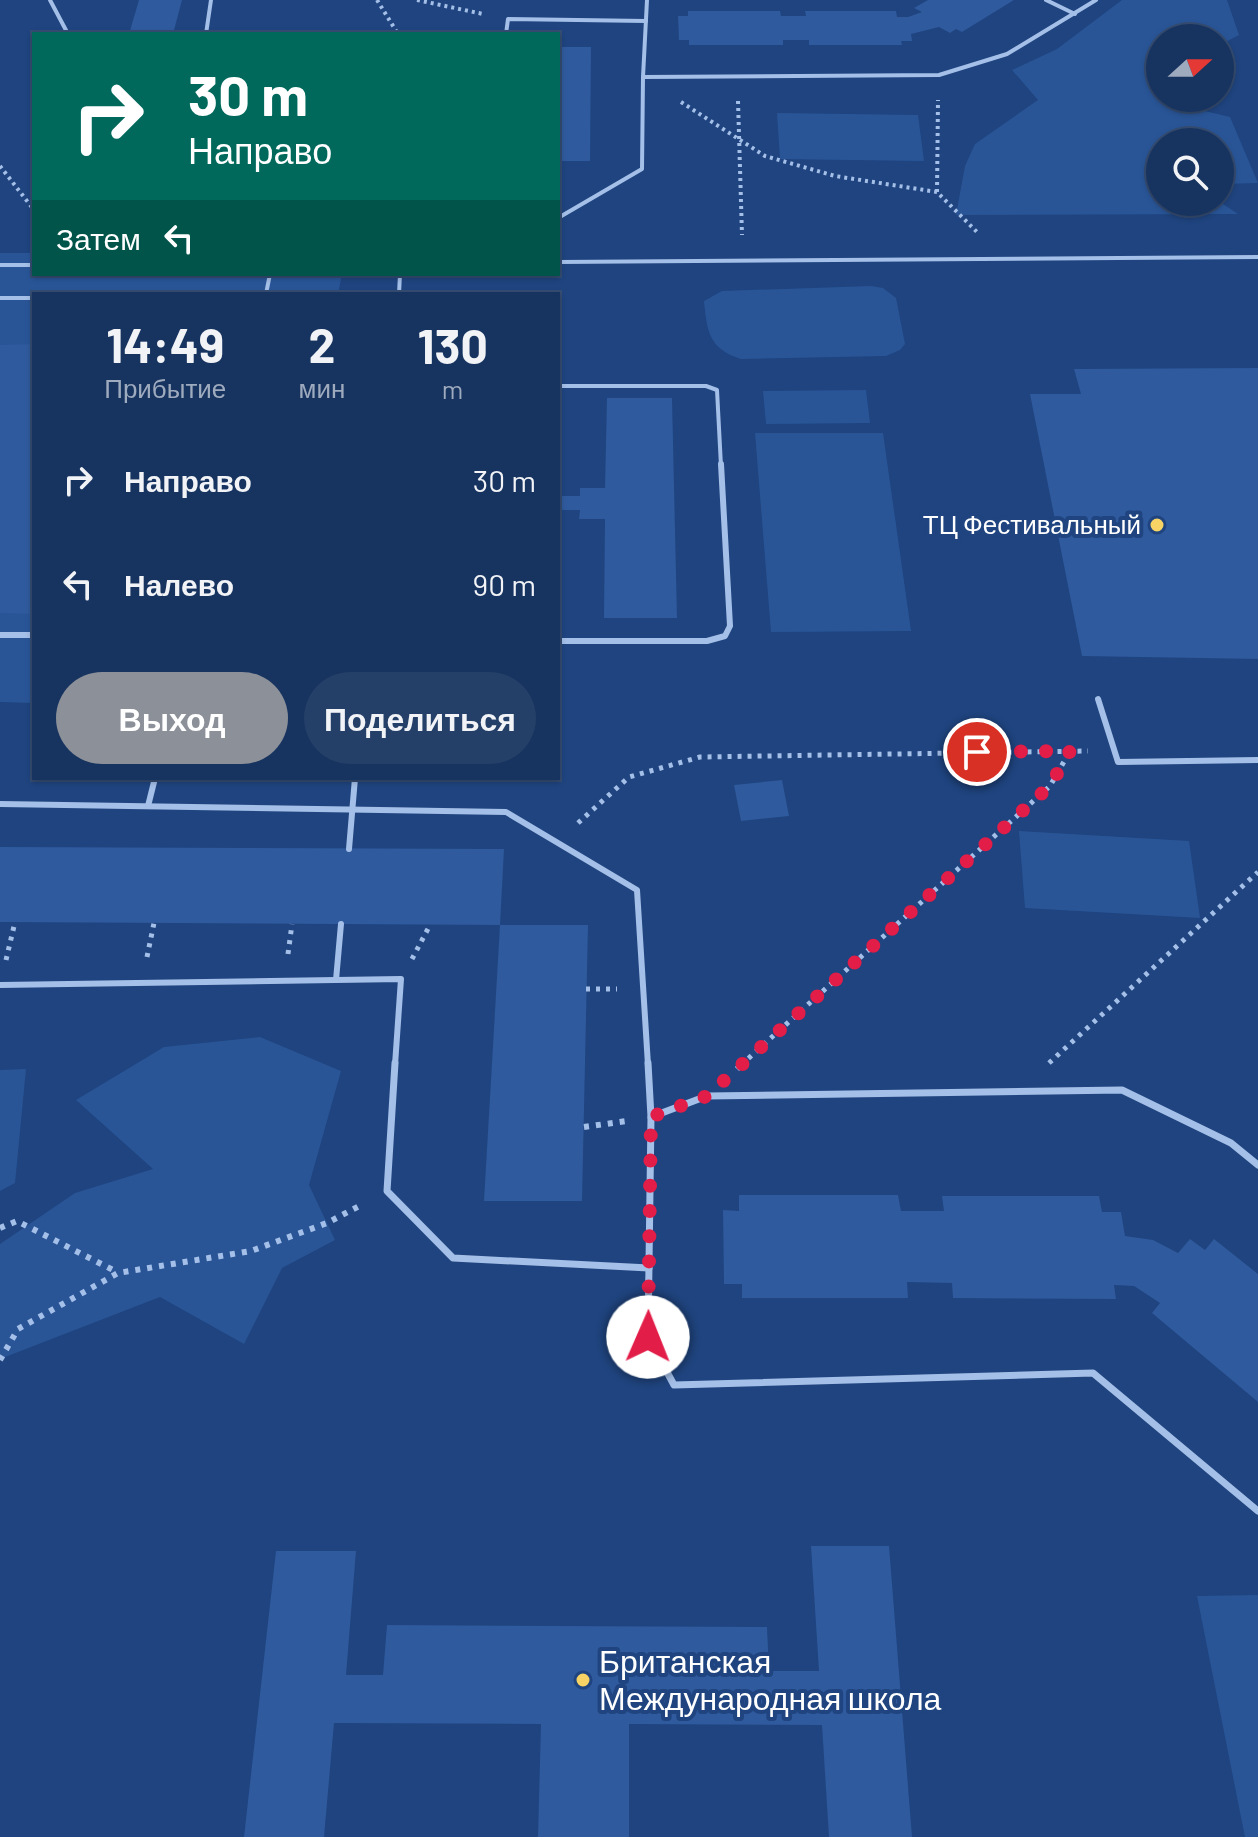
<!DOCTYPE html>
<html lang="ru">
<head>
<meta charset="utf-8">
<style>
	body { margin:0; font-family:Barlow,sans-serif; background:#243f68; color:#f1f3f6; height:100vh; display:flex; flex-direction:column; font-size:30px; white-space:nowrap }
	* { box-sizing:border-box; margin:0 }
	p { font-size:26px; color:#9eaabd }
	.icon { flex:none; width:44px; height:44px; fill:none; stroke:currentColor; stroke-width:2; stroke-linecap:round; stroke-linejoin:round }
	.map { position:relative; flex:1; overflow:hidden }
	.details { position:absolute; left:32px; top:292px; width:528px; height:488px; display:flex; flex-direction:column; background:#17335f; border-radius:0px; box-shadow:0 2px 6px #0004,0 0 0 2px #364e74 }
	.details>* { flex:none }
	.hud { position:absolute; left:32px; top:32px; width:528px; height:244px; border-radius:0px; box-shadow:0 2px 6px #0004,0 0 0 2px #364e74; background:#00695c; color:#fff; overflow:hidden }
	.needle { width:52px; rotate:69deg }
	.fabs { position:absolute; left:1146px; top:24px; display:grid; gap:16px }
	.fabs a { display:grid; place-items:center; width:88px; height:88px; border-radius:50%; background:#17335f; box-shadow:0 2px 6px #0004,0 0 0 2px #364e74; font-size:40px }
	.pin { position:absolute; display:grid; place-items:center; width:68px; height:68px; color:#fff; margin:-34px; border:4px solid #fff; border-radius:50%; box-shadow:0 2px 8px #0007 }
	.me { position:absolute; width:88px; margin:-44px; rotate:1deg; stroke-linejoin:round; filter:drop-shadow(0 0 6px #0008) }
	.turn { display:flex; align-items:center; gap:28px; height:168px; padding:0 24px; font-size:36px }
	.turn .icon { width:104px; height:104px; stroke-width:2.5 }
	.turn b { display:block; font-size:56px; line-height:68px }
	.then { display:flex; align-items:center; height:76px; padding:0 24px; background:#0003; gap:16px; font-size:30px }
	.eta { display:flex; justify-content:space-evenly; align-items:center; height:136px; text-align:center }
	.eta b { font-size:48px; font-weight:700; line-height:56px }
	.action { display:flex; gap:16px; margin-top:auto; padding:16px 24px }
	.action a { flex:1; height:92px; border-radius:48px; background:#8c9099; color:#fff; font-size:32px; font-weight:700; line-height:92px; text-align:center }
	.action a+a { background:#243f68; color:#f1f3f6 }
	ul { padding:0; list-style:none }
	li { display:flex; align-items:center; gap:24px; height:104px; padding:0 24px }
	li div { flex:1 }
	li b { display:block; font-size:30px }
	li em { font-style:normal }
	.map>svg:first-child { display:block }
	.green { fill:#295597 }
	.building { fill:#2f5a9d }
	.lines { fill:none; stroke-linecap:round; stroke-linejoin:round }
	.path-far2 { stroke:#a4bfe8; stroke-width:4; stroke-dasharray:3 4; stroke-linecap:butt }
	.path-far1 { stroke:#a4bfe8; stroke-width:5; stroke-dasharray:4 6; stroke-linecap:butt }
	.path { stroke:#a4bfe8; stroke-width:6; stroke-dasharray:5 7; stroke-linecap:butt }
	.lane-far2 { stroke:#a4bfe8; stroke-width:4 }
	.lane-far1 { stroke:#a4bfe8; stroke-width:6 }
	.lane { stroke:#a4bfe8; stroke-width:7 }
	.route { stroke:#e11d48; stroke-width:14; stroke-dasharray:0 25.2 }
	.poi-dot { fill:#f6d364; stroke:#1f447f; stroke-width:3 }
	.labels { text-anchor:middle; stroke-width:8; stroke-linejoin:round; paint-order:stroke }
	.poi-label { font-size:26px; fill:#fff; stroke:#1f447f; text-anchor:end }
	.near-poi-label { font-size:32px; fill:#fff; stroke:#1f447f; text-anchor:start }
</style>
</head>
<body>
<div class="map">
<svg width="1258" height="1837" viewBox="0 0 1258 1837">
	<rect width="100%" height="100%" fill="#1f447f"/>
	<g class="green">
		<path d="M 1122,0 L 1227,0 L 1239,35 L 1220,45 L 1220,38 L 1160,38 L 1160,98 L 1180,98 L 1163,101 L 1230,117 L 1258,183 L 1220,184 L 1220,142 L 1160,142 L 1160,202 L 1220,202 L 1238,214 L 956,215 L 965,166 L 975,144 L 1038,100 L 1012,70 L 1057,49 Z"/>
		<path d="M 777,113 L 918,115 L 924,161 L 780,159 Z"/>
		<path d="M 0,253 L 34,253 L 34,274 L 342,274 L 338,294 L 34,294 L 34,703 L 0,702 Z"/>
		<path d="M 871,286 L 883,288 L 896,298 L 905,344 L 900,350 L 886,356 L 741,359 C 709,349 707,332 704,301 L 722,291 Z"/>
		<path d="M 866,390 L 870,423 L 766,424 L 763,391 Z"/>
		<path d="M 755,433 L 883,433 L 911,631 L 771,632 Z"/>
		<path d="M 1019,831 L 1189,841 L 1200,918 L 1025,908 Z"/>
		<path d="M 260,1037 L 341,1071 L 309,1185 L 335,1240 L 282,1268 L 244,1344 L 160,1297 L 0,1359 L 0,1244 L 75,1193 L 153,1169 L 76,1100 L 164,1047 Z"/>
		<path d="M 26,1069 L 15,1183 L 0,1191 L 0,1070 Z"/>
		<path d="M 1258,1595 L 1258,1837 L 1245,1837 L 1197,1596 Z"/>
	</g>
	<g class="building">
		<path d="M 139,0 L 182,0 L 173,34 L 129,34 Z"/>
		<path d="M 928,0 L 1014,0 L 962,32 L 956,29 L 950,33 L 939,27 L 911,34 L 912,41 L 901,41 L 902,45 L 809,45 L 809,40 L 783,40 L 783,45 L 689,45 L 689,40 L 679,40 L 678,16 L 688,16 L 688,11 L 780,11 L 781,16 L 806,16 L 805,11 L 896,11 L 897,17 L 908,17 L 922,12 L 914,8 Z"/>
		<path d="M 558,47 L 591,47 L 590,161 L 558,161 Z"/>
		<path d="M 34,344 L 34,614 L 0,613 L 0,345 Z"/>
		<path d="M 1258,368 L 1258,659 L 1082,656 L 1030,394 L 1081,394 L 1074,369 Z"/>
		<path d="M 607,398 L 672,398 L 677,618 L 604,618 L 605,519 L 579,519 L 580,510 L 558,510 L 558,496 L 580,496 L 580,488 L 605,488 Z"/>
		<path d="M 782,780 L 789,816 L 741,821 L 734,785 Z"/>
		<path d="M 0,847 L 504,849 L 500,925 L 0,922 Z"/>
		<path d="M 500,925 L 588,925 L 582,1201 L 484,1201 Z"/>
		<path d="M 739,1195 L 898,1195 L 901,1211 L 944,1211 L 942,1196 L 1099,1196 L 1102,1212 L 1121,1212 L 1125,1236 L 1153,1240 L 1178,1253 L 1190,1239 L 1205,1250 L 1214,1239 L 1258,1274 L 1258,1402 L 1152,1313 L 1160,1303 L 1134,1286 L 1114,1285 L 1116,1299 L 953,1298 L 952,1283 L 907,1282 L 908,1298 L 742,1298 L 742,1284 L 724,1284 L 723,1210 L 739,1211 Z"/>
		<path d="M 811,1546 L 889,1546 L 912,1837 L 829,1837 L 822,1725 L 629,1724 L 629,1837 L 538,1837 L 541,1724 L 334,1723 L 324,1837 L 244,1837 L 276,1551 L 356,1551 L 346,1675 L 383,1675 L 387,1625 L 767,1627 L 769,1671 L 819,1671 Z"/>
	</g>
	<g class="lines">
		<g class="path-far2">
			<path d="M 377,0 L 398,34"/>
			<path d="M 417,0 L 483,14"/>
			<path d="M 738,101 L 742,235"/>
			<path d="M 681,102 L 765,156 L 835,176 L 937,192 L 978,233"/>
			<path d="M 0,166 L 34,210"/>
			<path d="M 937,192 L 938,100"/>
		</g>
		<g class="path-far1">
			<path d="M 578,823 L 629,777 L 700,757 L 1088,751"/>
			<path d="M 288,954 L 292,924"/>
			<path d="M 147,957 L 154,923"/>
			<path d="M 412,959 L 430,925"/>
			<path d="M 6,960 L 15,922"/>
			<path d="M 586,989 L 617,989"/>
			<path d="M 1049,1063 L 1258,872"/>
			<path d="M 741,1065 L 1050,786 L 1070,751"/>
		</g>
		<g class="path">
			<path d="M 737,1069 L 743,1063"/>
			<path d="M 584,1127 L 627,1121"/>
			<path d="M 0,1228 L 17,1221 L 117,1272"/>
			<path d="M 0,1360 L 18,1329 L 118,1273 L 251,1251 L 327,1223 L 363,1204"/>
		</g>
		<g class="lane-far2">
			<path d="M 50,0 L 68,34"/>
			<path d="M 1046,0 L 1075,14"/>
			<path d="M 206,34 L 211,0"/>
			<path d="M 506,34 L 508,19 L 646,21"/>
			<path d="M 643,77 L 647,0"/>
			<path d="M 558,218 L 642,169 L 643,77 L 939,75 L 1007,54 L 1096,0"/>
			<path d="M 558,262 L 1258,257"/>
			<path d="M 0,265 L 34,265"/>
			<path d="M 266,294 L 270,274"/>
			<path d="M 399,294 L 400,274"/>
			<path d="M 0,298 L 34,298"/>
			<path d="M 558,386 L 706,386 L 717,390 L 721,466"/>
		</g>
		<g class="lane-far1">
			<path d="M 0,635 L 34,635"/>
			<path d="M 558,641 L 707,641 L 725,636 L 730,626 L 721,464"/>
			<path d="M 1098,699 L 1118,762 L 1258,760"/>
			<path d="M 0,804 L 506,812 L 637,890 L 648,1065"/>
			<path d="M 148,806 L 155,778"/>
			<path d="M 349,849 L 355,778"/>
			<path d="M 336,980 L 341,924"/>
			<path d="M 0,985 L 401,979 L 395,1065"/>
		</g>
		<g class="lane">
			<path d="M 395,1063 L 387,1191 L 453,1258 L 649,1268"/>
			<path d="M 648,1063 L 651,1117"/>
			<path d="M 1258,1165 L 1231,1143 L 1122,1090 L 707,1096 L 651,1117 L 648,1337 L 674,1385 L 1093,1373 L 1258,1511"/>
		</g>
	</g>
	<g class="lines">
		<path class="route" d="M 648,1337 L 651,1117 L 707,1096 L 1050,786 L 1070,751 L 977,752"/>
	</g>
	<g class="poi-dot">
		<circle cx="1157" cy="525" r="8"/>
		<circle cx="583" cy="1680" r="8"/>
	</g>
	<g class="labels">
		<g class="poi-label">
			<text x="1141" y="534">ТЦ Фестивальный</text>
		</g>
		<g class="near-poi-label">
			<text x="599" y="1673">Британская<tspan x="599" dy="37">Международная школа</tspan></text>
		</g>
	</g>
</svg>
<div class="fabs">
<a><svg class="needle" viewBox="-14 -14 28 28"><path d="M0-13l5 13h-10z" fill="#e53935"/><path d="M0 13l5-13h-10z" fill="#9eaabd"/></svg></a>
<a><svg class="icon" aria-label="search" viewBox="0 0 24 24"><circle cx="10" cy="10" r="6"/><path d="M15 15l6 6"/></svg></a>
</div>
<div class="pin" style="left:977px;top:752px;background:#d93025"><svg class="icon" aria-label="arrive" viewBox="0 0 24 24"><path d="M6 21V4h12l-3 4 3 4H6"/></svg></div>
<svg class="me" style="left:648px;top:1337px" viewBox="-20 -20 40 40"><circle r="19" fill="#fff"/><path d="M0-13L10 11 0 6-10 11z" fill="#e11d48"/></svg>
<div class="hud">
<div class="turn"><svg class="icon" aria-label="right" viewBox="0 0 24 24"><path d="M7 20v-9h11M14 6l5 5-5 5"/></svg><div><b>30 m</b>Направо</div></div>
<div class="then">Затем<svg class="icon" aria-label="left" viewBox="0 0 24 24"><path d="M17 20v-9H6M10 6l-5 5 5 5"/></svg></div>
</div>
<section class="details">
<div class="eta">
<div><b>14:49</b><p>Прибытие</p></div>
<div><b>2</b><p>мин</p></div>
<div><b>130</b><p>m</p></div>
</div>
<ul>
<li><svg class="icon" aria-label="right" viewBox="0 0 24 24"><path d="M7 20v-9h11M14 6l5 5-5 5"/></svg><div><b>Направо</b></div><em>30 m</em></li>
<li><svg class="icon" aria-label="left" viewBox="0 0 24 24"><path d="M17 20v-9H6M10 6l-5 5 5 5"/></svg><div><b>Налево</b></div><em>90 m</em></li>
</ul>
<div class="action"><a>Выход</a><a>Поделиться</a></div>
</section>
</div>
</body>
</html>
